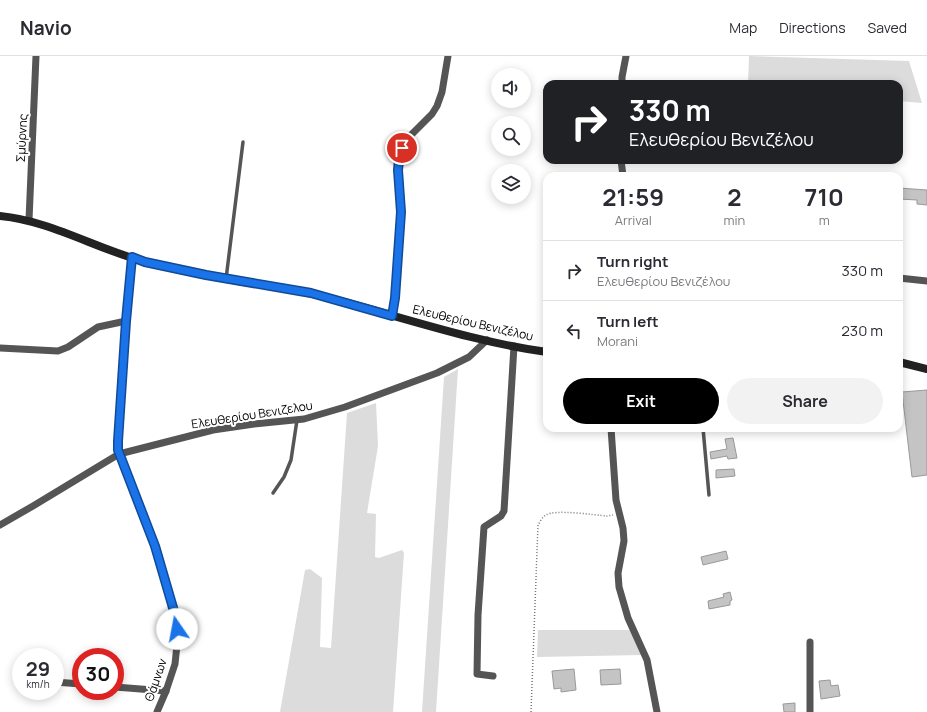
<!DOCTYPE html>
<html lang="en">
<head>
<meta charset="utf-8">
<style>
	body { margin:0; font-family:Manrope,sans-serif; background:#f2f2f3; color:#2b2b33; height:100vh; display:flex; flex-direction:column; font-size:15px; white-space:nowrap }
	* { box-sizing:border-box; margin:0 }
	p { font-size:13px; color:#7c7c81 }
	.icon { flex:none; width:22px; height:22px; fill:none; stroke:currentColor; stroke-width:2; stroke-linecap:round; stroke-linejoin:round }
	.map { position:relative; flex:1; overflow:hidden }
	.side { position:absolute; left:543px; top:116px; width:360px; height:260px; display:flex; flex-direction:column; background:#fff; border-radius:12px; box-shadow:0 2px 10px #0003 }
	.side>* { flex:none }
	.hud { position:absolute; left:543px; top:24px; width:360px; height:84px; border-radius:12px; box-shadow:0 2px 10px #0003; background:#202124; color:#fff; overflow:hidden }
	.fabs { position:absolute; left:491px; top:12px; display:grid; gap:8px }
	.fabs a { display:grid; place-items:center; width:40px; height:40px; border-radius:50%; background:#fff; box-shadow:0 2px 10px #0003; font-size:20px }
	.speed { position:absolute; left:12px; top:592px; display:flex; gap:8px; font-size:20px; font-weight:700; text-align:center }
	.speed>* { display:grid; place-content:center; width:52px; height:52px; border-radius:50%; background:#fff; box-shadow:0 2px 10px #0003; line-height:1 }
	.speed small { font-size:10px; font-weight:400 }
	.speed .limit { border:6px solid #d22; background:#fff; color:#111 }
	.pin { position:absolute; display:grid; place-items:center; width:34px; height:34px; color:#fff; margin:-17px; border:2px solid #fff; border-radius:50%; box-shadow:0 1px 4px #0007 }
	.me { position:absolute; width:44px; margin:-22px; rotate:348deg; stroke-linejoin:round; filter:drop-shadow(0 0 3px #0008) }
	.turn { display:flex; align-items:center; gap:14px; height:84px; padding:0 20px; font-size:18px }
	.turn .icon { width:52px; height:52px; stroke-width:2.5 }
	.turn b { display:block; font-size:28px; line-height:34px }
	.eta { display:flex; justify-content:space-evenly; align-items:center; height:68px; text-align:center }
	.eta b { font-size:24px; font-weight:700; line-height:28px }
	.cta { display:flex; gap:8px; margin-top:auto; padding:8px 20px }
	.cta a { flex:1; height:46px; border-radius:24px; background:#000; color:#fff; font-size:16px; font-weight:700; line-height:46px; text-align:center }
	.cta a+a { background:#f2f2f3; color:#2b2b33 }
	ul { padding:0; list-style:none }
	li { display:flex; align-items:center; gap:12px; height:60px; padding:0 20px; border-top:1px solid #e1e1e2 }
	li div { flex:1 }
	li b { display:block; font-size:15px }
	li em { font-style:normal }
	header { display:flex; align-items:center; gap:24px; box-sizing:border-box; height:56px; padding:0 20px; background:#fff; border-bottom:1px solid #e1e1e2 }
	header strong { font-size:19px }
	nav { display:flex; gap:22px; margin-inline-start:auto; font-size:14px }
	.map>svg:first-child { display:block }
	.green { fill:#dcdcdc }
	.building { fill:#c4c4c4; stroke:#999 }
	.lines { fill:none; stroke-linecap:round; stroke-linejoin:round }
	.path { stroke:#777; stroke-width:1.5; stroke-dasharray:1 2; stroke-linecap:butt }
	.service { stroke:#555; stroke-width:3.5 }
	.minor { stroke:#555; stroke-width:7 }
	.secondary { stroke:#222; stroke-width:8 }
	.route-casing { stroke:#114b97; stroke-width:10 }
	.route { stroke:#1a73e8; stroke-width:7 }
	.labels { text-anchor:middle; stroke-width:4; stroke-linejoin:round; paint-order:stroke }
	.street-label { font-size:12px; fill:#000; stroke:#fff }
</style>
</head>
<body>
<header>
<strong>Navio</strong>
<nav><a>Map</a><a>Directions</a><a>Saved</a></nav>
</header>
<div class="map">
<svg width="927" height="656" viewBox="0 0 927 656">
	<rect width="100%" height="100%" fill="#fff"/>
	<g class="green">
		<path d="M 749,0 L 909,5 L 922,47 L 899,45 L 899,28 L 748,28 Z"/>
		<path d="M 458,313 L 436,656 L 422,656 L 444,321 Z"/>
		<path d="M 376,347 L 378,390 L 367,457 L 376,458 L 375,501 L 379,502 L 402,494 L 404,497 L 393,656 L 280,656 L 305,514 L 310,513 L 322,522 L 320,591 L 331,592 L 347,357 Z"/>
		<path d="M 538,574 L 630,574 L 642,599 L 537,601 Z"/>
	</g>
	<g class="building">
		<path d="M 899,132 L 927,134 L 927,149 L 917,148 L 917,144 L 899,143 Z"/>
		<path d="M 927,334 L 927,419 L 912,421 L 902,336 Z"/>
		<path d="M 733,382 L 737,402 L 728,403 L 727,400 L 711,403 L 710,396 L 727,393 L 725,383 Z"/>
		<path d="M 734,413 L 735,420 L 716,422 L 716,414 Z"/>
		<path d="M 726,495 L 728,503 L 703,509 L 701,501 Z"/>
		<path d="M 730,536 L 732,544 L 730,545 L 730,549 L 709,553 L 708,545 L 724,541 L 723,538 Z"/>
		<path d="M 574,613 L 576,634 L 561,636 L 561,632 L 554,633 L 552,615 Z"/>
		<path d="M 620,613 L 621,628 L 601,629 L 600,614 Z"/>
		<path d="M 830,624 L 831,630 L 838,629 L 840,640 L 821,643 L 819,625 Z"/>
		<path d="M 795,647 L 795,656 L 784,656 L 783,648 Z"/>
	</g>
	<g class="lines">
		<path class="path" d="M 531,656 L 538,469 C 540,466 542,461 546,459 C 555,453 594,459 607,460 L 613,459"/>
		<g class="service">
			<path d="M 226,223 L 243,86"/>
			<path d="M 703,372 L 709,439"/>
			<path d="M 273,437 L 284,421 L 291,404 L 297,364"/>
		</g>
		<g class="minor">
			<path d="M 622,28 L 622,21 L 626,0"/>
			<path d="M 621,104 L 623,120"/>
			<path d="M 29,164 L 36,0"/>
			<path d="M 132,201 L 126,265 L 118,394 L 155,490 L 176,562 L 178,579 L 175,608 L 166,635 L 157,656"/>
			<path d="M 899,222 L 927,225"/>
			<path d="M 392,260 L 395,242 L 401,156 L 398,122 L 400,97 L 408,82 L 432,58 L 437,50 L 442,36 L 448,0"/>
			<path d="M 0,292 L 58,295 L 68,291 L 98,271 L 126,265"/>
			<path d="M 611,372 L 616,444 L 623,472 L 624,485 L 618,517 L 619,531 L 628,562 L 647,604 L 657,656"/>
			<path d="M 0,469 L 33,450 L 119,398 L 213,374 L 254,368 L 304,363 L 345,351 L 437,317 L 469,301 L 487,284"/>
			<path d="M 810,586 L 810,656"/>
			<path d="M 493,620 L 477,618 L 478,559 L 484,471 L 501,460 L 504,455 L 514,290"/>
			<path d="M 55,626 L 81,628"/>
			<path d="M 115,631 L 166,635"/>
		</g>
		<g class="secondary">
			<path d="M 0,160 C 52,165 96,193 146,206 C 177,214 208,220 238,225 C 263,229 288,232 313,238 C 391,257 467,285 547,296"/>
			<path d="M 899,306 L 927,313"/>
		</g>
	</g>
	<g class="lines">
		<g class="route-casing">
			<path id="route" d="M 177,573 L 176,562 L 155,490 L 118,394 L 118,385 L 126,265 L 132,201 L 145,206 L 206,219 L 311,237 L 392,260 L 395,242 L 401,156 L 398,114 L 399,104 L 402,92"/>
		</g>
		<use href="#route" class="route"/>
	</g>
	<g class="labels">
		<g class="street-label">
			<text transform="translate(22 82) rotate(-87)" y="4">Σμύρνης</text>
			<text transform="translate(473 267) rotate(13)" y="4">Ελευθερίου Βενιζέλου</text>
			<text transform="translate(252 359) rotate(-9)" y="4">Ελευθερίου Βενιζελου</text>
			<text transform="translate(156 624) rotate(-71)" y="4">Θάμνων</text>
		</g>
	</g>
</svg>
<div class="fabs">
<a><svg class="icon" aria-label="sound" viewBox="0 0 24 24"><path d="M4 9h4l5-4v14l-5-4H4zM17 9q2 3 0 6"/></svg></a>
<a><svg class="icon" aria-label="search" viewBox="0 0 24 24"><circle cx="10" cy="10" r="6"/><path d="M15 15l6 6"/></svg></a>
<a><svg class="icon" aria-label="layers" viewBox="0 0 24 24"><path d="M12 4l9 5-9 5-9-5zM3 14l9 5 9-5"/></svg></a>
</div>
<div class="speed"><div>29<small>km/h</small></div><div class="limit">30</div></div>
<div class="pin" style="left:402px;top:92px;background:#d93025"><svg class="icon" aria-label="arrive" viewBox="0 0 24 24"><path d="M6 21V4h12l-3 4 3 4H6"/></svg></div>
<svg class="me" style="left:177px;top:573px" viewBox="-20 -20 40 40"><circle r="19" fill="#fff"/><path d="M0-13L10 11 0 6-10 11z" fill="#1a73e8"/></svg>
<div class="hud">
<div class="turn"><svg class="icon" aria-label="right" viewBox="0 0 24 24"><path d="M7 20v-9h11M14 6l5 5-5 5"/></svg><div><b>330 m</b>Ελευθερίου Βενιζέλου</div></div>
</div>
<section class="side">
<div class="eta">
<div><b>21:59</b><p>Arrival</p></div>
<div><b>2</b><p>min</p></div>
<div><b>710</b><p>m</p></div>
</div>
<ul>
<li><svg class="icon" aria-label="right" viewBox="0 0 24 24"><path d="M7 20v-9h11M14 6l5 5-5 5"/></svg><div><b>Turn right</b><p>Ελευθερίου Βενιζέλου</p></div><em>330 m</em></li>
<li><svg class="icon" aria-label="left" viewBox="0 0 24 24"><path d="M17 20v-9H6M10 6l-5 5 5 5"/></svg><div><b>Turn left</b><p>Morani</p></div><em>230 m</em></li>
</ul>
<div class="cta"><a>Exit</a><a>Share</a></div>
</section>
</div>
</body>
</html>
